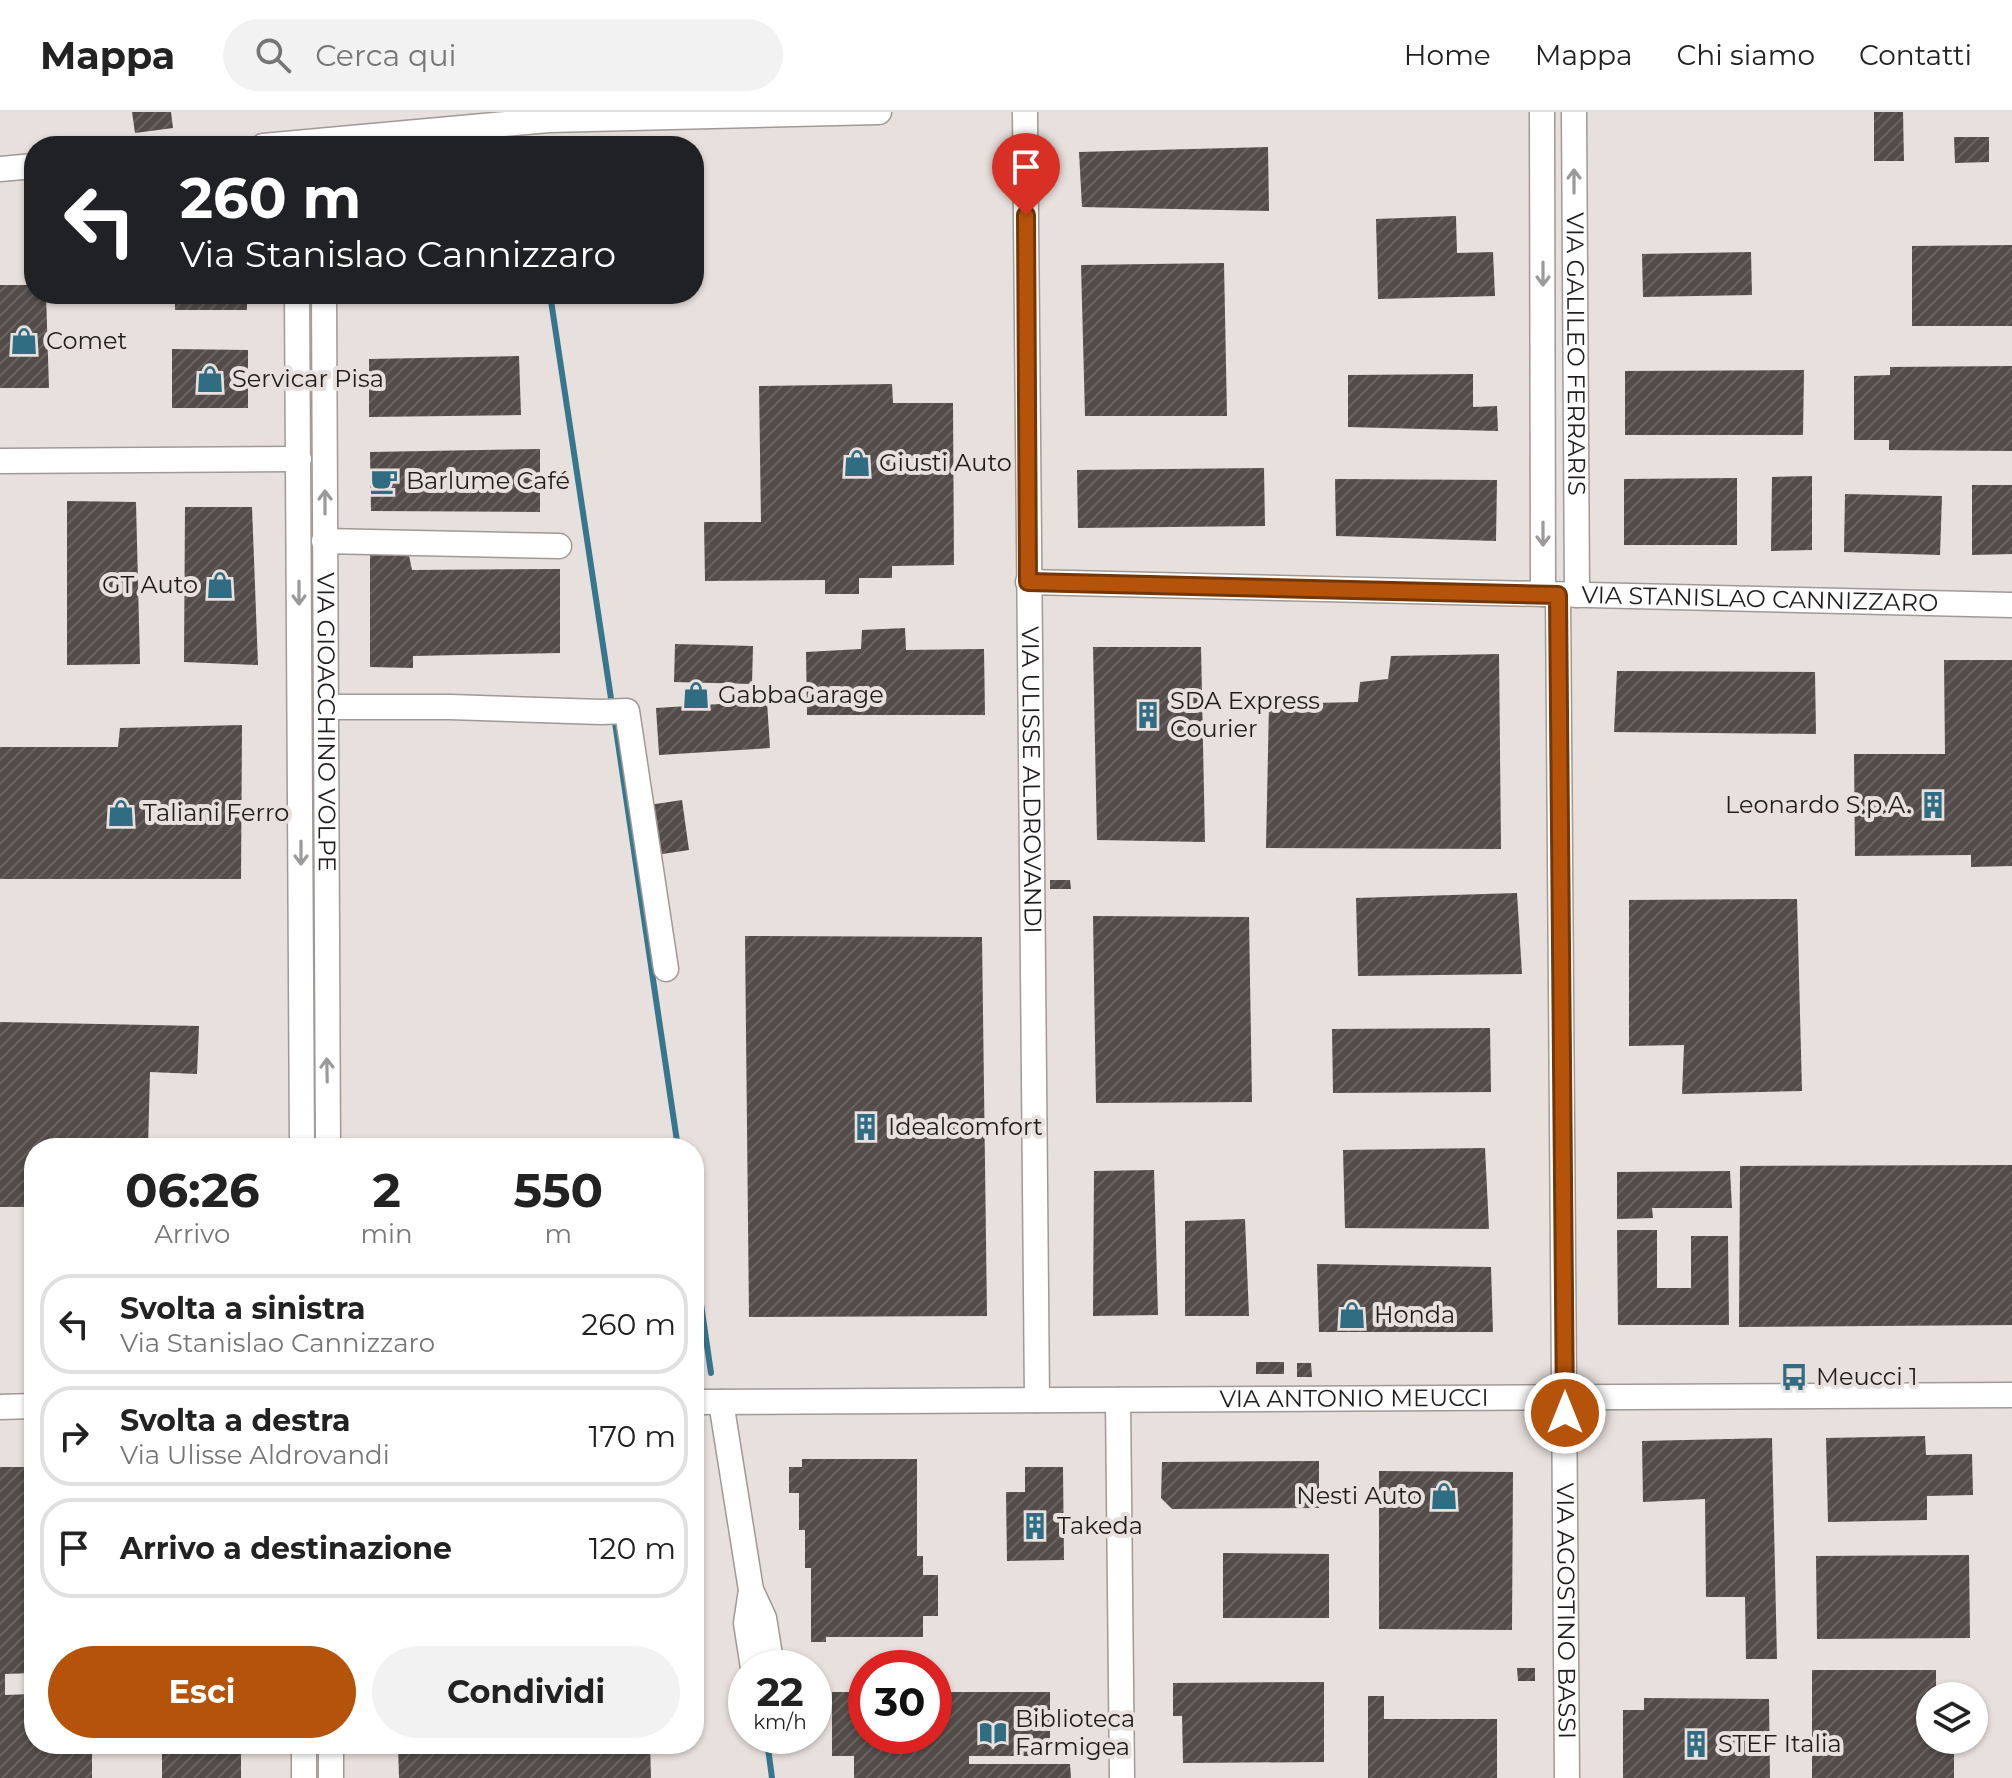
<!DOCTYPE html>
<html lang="it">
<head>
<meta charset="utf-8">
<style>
	body { margin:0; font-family:Montserrat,sans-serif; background:#f2f2f2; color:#222; height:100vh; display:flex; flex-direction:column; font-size:30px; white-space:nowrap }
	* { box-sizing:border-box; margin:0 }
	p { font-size:26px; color:#767676 }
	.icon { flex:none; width:44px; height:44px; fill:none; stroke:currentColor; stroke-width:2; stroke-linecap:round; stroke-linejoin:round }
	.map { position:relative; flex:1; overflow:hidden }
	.drawer { position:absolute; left:24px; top:1026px; width:680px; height:616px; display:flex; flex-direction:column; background:#fff; border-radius:32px; box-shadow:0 2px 6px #0004 }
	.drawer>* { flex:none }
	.banner { position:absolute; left:24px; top:24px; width:680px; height:168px; border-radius:32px; box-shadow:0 2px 6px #0004; background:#202124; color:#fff; overflow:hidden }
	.controls { position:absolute; left:1916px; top:1570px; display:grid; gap:16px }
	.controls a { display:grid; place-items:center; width:72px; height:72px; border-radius:50%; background:#fff; box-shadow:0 2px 6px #0004; font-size:40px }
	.speed { position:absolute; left:728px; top:1538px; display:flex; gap:16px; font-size:40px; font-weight:700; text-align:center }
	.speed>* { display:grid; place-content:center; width:104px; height:104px; border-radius:50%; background:#fff; box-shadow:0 2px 6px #0004; line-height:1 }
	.speed small { font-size:20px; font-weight:400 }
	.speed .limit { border:12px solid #d22; background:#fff; color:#111 }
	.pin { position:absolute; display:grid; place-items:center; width:68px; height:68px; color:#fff; margin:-82px -34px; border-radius:50% 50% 50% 0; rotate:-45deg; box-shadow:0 0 8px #0007 }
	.pin .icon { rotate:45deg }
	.me { position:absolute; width:88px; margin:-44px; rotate:0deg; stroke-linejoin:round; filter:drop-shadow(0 0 6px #0008) }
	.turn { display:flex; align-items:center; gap:28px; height:168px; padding:0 24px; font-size:36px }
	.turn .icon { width:104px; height:104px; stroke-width:2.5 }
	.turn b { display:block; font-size:56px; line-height:68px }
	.eta { display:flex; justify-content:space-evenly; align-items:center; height:136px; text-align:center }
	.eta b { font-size:48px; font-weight:700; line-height:56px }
	.action { display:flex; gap:16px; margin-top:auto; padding:16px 24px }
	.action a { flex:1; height:92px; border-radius:48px; background:#b45309; color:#fff; font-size:32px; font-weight:700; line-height:92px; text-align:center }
	.action a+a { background:#f2f2f2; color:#222 }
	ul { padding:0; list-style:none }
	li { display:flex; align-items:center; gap:24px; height:100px; margin:0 16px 12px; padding:0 8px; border:4px solid #e0e0e0; border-radius:32px }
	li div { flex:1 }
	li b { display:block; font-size:30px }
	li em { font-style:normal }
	header { display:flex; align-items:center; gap:48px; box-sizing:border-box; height:112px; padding:0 40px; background:#fff; border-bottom:2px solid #e0e0e0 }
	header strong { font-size:38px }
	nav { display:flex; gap:44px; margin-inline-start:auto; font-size:28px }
	.search { width:560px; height:72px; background:#f2f2f2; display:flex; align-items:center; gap:20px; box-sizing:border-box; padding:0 28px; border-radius:44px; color:#767676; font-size:30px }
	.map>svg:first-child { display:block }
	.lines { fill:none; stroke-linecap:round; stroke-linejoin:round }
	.stream { stroke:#36778e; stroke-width:6 }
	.building { fill:url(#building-hatch) }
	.minor-casing { stroke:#a09995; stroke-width:27 }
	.minor { stroke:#fff; stroke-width:24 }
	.oneway { stroke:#9b9999 }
	.route-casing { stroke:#753606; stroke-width:20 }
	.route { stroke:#b45309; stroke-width:14 }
	.labels { text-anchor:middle; stroke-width:8; stroke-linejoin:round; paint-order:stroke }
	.poi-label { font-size:24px; fill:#201d1c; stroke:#e8e0dc; text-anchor:start }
	.street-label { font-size:24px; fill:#201d1c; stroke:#e8e0dc }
</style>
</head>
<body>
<header>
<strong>Mappa</strong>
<div class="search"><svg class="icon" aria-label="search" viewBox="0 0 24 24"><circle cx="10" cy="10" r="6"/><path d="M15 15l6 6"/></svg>Cerca qui</div>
<nav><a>Home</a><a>Mappa</a><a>Chi siamo</a><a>Contatti</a></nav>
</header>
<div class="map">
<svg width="2012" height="1666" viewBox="0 0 2012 1666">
	<defs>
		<pattern id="building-hatch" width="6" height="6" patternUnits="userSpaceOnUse" patternTransform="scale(2)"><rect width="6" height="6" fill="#534c49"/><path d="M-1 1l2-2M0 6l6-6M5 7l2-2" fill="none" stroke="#686260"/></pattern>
	</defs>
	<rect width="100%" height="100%" fill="#e8e0dc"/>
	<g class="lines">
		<g class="stream">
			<path d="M 550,182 L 612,593"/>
			<path d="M 614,604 L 678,1036"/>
			<path d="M 694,1144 L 711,1261"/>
			<path d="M 768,1636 L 772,1666"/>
		</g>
	</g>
	<g class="building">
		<path d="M 132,0 L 171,0 L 173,16 L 135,21 Z"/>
		<path d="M 1874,0 L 1903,0 L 1904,49 L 1874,49 Z"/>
		<path d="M 522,19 L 524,34 L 485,34 L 484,24 Z"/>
		<path d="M 480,22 L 481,34 L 413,34 L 412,28 Z"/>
		<path d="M 1954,25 L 1989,25 L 1989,50 L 1955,51 Z"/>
		<path d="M 1268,35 L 1269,99 L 1082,95 L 1079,40 Z"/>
		<path d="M 1456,104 L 1457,141 L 1493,140 L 1495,184 L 1378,187 L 1376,107 Z"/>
		<path d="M 2012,133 L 2012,214 L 1912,214 L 1912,134 Z"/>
		<path d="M 1751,140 L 1752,183 L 1643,185 L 1642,142 Z"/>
		<path d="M 1224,151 L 1227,304 L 1085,304 L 1081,153 Z"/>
		<path d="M 0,173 L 34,173 L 34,182 L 46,182 L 49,276 L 0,276 Z"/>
		<rect x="175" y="182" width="72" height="16"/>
		<path d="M 172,237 L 248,238 L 248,296 L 172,296 Z"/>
		<path d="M 519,244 L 521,303 L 369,305 L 369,247 Z"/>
		<path d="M 2012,254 L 2012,339 L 1889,338 L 1889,328 L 1854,328 L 1854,264 L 1890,263 L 1890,255 Z"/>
		<path d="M 1804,258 L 1803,323 L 1625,323 L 1625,259 Z"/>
		<path d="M 1473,262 L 1473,295 L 1497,294 L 1498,319 L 1348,315 L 1348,263 Z"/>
		<path d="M 892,272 L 893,291 L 953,291 L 954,453 L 892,454 L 892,466 L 859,466 L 859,482 L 825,482 L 825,468 L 705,469 L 704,410 L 761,410 L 759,274 Z"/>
		<path d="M 540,337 L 540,400 L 371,399 L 370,340 Z"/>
		<path d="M 1264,356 L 1265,414 L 1078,416 L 1077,358 Z"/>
		<path d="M 1812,364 L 1812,438 L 1771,439 L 1772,365 Z"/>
		<path d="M 1737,366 L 1737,433 L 1624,433 L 1624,367 Z"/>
		<path d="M 1335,367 L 1497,368 L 1496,429 L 1336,424 Z"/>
		<path d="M 1972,373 L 2012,373 L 2012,442 L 1972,443 Z"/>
		<path d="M 1845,382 L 1942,384 L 1940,443 L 1844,440 Z"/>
		<path d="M 67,389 L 136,390 L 140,552 L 67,553 Z"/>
		<path d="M 185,395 L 252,395 L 258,553 L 184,550 Z"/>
		<path d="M 370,439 L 408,439 L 412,458 L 560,457 L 560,541 L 413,544 L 413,556 L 370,555 Z"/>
		<path d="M 905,516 L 906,538 L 984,537 L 985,603 L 807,603 L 806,540 L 861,537 L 862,518 Z"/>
		<path d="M 675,532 L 753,534 L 752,572 L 674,570 Z"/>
		<path d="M 1093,535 L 1201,535 L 1205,730 L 1097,728 Z"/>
		<path d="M 1499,542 L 1501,737 L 1266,736 L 1269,592 L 1358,590 L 1360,570 L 1388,567 L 1391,544 Z"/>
		<path d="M 1944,548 L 2012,548 L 2012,754 L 1971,755 L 1971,743 L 1855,744 L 1854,642 L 1945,642 Z"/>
		<path d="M 1617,559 L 1815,560 L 1816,622 L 1614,620 Z"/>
		<path d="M 767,589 L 770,636 L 659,643 L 656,596 Z"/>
		<path d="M 242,613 L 241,767 L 0,767 L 0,635 L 118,635 L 120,616 Z"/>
		<path d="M 682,688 L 689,738 L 656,743 L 649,693 Z"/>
		<path d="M 1050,768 L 1070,768 L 1071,777 L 1050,777 Z"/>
		<path d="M 1517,781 L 1522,862 L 1358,864 L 1356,786 Z"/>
		<path d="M 1797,787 L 1802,979 L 1682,982 L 1684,933 L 1629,934 L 1629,788 Z"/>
		<path d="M 1093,804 L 1249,805 L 1252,990 L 1096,991 Z"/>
		<path d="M 745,824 L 982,825 L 987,1204 L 749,1205 Z"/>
		<path d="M 0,910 L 199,914 L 197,962 L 150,960 L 148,1036 L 34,1036 L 34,1095 L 0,1095 Z"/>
		<path d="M 1490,916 L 1491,980 L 1333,981 L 1332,917 Z"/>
		<path d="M 1485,1036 L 1489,1117 L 1345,1116 L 1343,1038 Z"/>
		<path d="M 2012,1053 L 2012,1213 L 1739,1215 L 1740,1054 Z"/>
		<path d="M 1154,1058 L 1158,1203 L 1093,1204 L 1094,1059 Z"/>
		<path d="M 1730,1059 L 1732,1096 L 1652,1096 L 1653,1106 L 1617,1107 L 1617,1060 Z"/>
		<path d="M 1245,1107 L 1249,1204 L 1185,1204 L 1185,1109 Z"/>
		<path d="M 1617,1118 L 1657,1118 L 1657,1176 L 1691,1176 L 1691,1124 L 1728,1124 L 1729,1213 L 1618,1213 Z"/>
		<path d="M 1317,1152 L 1491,1155 L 1493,1220 L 1319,1220 Z"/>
		<rect x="1256" y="1250" width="28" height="12"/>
		<path d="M 1297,1251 L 1311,1251 L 1312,1265 L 1297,1265 Z"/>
		<path d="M 1925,1324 L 1926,1343 L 1972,1342 L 1973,1383 L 1927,1384 L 1927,1408 L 1828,1410 L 1826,1326 Z"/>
		<path d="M 1772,1326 L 1777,1547 L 1746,1547 L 1745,1485 L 1706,1485 L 1705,1387 L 1643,1390 L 1642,1329 Z"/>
		<path d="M 802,1347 L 917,1347 L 917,1444 L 923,1444 L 923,1463 L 938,1463 L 938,1504 L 923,1504 L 923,1525 L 826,1525 L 826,1530 L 811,1530 L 811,1456 L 805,1456 L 805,1418 L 799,1418 L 799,1381 L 789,1381 L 789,1355 L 802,1355 Z"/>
		<path d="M 1319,1349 L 1319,1396 L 1172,1397 L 1161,1386 L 1162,1350 Z"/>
		<path d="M 0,1355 L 34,1355 L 34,1561 L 5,1562 L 5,1583 L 34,1582 L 34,1632 L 92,1632 L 92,1666 L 0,1666 Z"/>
		<path d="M 1025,1355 L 1063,1355 L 1064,1448 L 1007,1449 L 1006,1380 L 1025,1380 Z"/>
		<path d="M 1379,1359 L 1513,1360 L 1512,1518 L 1379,1517 Z"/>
		<path d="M 1223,1441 L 1329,1442 L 1329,1506 L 1223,1506 Z"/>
		<path d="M 1969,1443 L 1970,1526 L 1817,1527 L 1816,1444 Z"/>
		<path d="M 1517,1556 L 1535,1556 L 1535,1569 L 1518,1569 Z"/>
		<path d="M 1812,1558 L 1936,1558 L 1936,1584 L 1930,1584 L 1930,1628 L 1954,1628 L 1954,1666 L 1812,1666 Z"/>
		<path d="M 1324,1570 L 1324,1650 L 1183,1651 L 1182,1604 L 1173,1604 L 1173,1571 Z"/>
		<path d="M 832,1580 L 866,1580 L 866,1624 L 934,1624 L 934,1580 L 1050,1580 L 1050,1644 L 969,1644 L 969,1652 L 1070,1652 L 1071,1666 L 854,1666 L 854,1644 L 832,1644 Z"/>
		<path d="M 1368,1584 L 1384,1584 L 1384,1607 L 1497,1607 L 1497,1666 L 1368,1666 Z"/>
		<path d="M 1644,1586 L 1769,1587 L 1770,1666 L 1623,1666 L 1623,1598 L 1644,1598 Z"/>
		<rect x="162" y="1632" width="79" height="34"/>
		<path d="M 398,1632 L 650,1632 L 651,1666 L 399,1666 Z"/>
	</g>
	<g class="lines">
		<g class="minor-casing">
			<g id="minor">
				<path id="s1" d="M 1025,0 L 1037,1288"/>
				<path d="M 1542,0 L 1543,482"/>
				<path id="s2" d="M 1574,0 L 1577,483"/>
				<path d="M 263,34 L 549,8 L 879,0"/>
				<path d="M 0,57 L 34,54"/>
				<path d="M 297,182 L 302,1036"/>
				<path id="s3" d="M 324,182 L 328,1036"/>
				<path d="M 0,349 L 299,347"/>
				<path d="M 324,429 L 559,434"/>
				<path id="s4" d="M 1028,470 L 2012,493"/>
				<path id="s5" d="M 1558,483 L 1567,1666"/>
				<path d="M 326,595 L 450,595 L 601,600 L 627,599 L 666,857"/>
				<path d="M 1118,1288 L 1122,1666"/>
				<path id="s6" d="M 694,1290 L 2012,1283"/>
				<path d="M 721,1290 L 751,1478 L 746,1511 L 753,1556"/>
				<path d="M 0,1295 L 34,1294"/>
				<path d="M 751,1478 L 764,1506 L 772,1556"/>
				<path d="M 763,1624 L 772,1624"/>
				<path d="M 304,1632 L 304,1666"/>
				<path d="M 331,1632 L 331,1666"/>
			</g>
		</g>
		<use href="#minor" class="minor"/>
	</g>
	<defs><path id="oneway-shaft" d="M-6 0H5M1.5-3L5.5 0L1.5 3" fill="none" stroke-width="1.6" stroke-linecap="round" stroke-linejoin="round" transform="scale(2)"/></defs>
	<g class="oneway">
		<use href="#oneway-shaft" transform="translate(1574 69) rotate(-90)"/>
		<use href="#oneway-shaft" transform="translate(1543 162) rotate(90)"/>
		<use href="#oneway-shaft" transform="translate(325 390) rotate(-90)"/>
		<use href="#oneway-shaft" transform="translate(1543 422) rotate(90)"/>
		<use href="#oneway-shaft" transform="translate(299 481) rotate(90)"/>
		<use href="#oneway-shaft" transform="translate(301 741) rotate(90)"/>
		<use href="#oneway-shaft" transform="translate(327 958) rotate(-91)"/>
	</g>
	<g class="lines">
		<g class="route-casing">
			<path id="route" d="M 1026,103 L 1028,470 L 1558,483 L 1565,1301"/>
		</g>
		<use href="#route" class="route"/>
	</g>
	<defs>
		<g id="shop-bare" transform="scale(2.16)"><path d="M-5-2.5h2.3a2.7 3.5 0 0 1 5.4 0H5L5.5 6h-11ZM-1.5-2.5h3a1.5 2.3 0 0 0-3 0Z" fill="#306d83" stroke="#e8e0dc" stroke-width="2.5" paint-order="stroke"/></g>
		<g id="cafe-bare" transform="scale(2.16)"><path d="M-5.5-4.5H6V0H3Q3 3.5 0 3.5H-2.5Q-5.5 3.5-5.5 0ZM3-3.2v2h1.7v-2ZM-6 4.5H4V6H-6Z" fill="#306d83" stroke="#e8e0dc" stroke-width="2.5" paint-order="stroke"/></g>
		<g id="building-bare" transform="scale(2.16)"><path d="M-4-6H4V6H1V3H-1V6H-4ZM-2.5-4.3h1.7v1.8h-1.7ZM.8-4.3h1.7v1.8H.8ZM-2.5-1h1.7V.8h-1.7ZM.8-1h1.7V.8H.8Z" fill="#306d83" stroke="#e8e0dc" stroke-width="2.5" paint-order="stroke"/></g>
		<g id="bus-bare" transform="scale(2.16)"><path d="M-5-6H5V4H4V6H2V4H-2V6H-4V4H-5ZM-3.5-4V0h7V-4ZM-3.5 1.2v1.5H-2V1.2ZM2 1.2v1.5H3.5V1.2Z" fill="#306d83" stroke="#e8e0dc" stroke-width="2.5" paint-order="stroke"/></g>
		<g id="library-bare" transform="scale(2.16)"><path d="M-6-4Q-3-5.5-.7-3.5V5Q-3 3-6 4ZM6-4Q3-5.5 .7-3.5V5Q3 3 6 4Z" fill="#306d83" stroke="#e8e0dc" stroke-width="2.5" paint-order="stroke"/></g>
	</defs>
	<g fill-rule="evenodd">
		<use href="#shop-bare" x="24" y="229"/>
		<use href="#shop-bare" x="210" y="267"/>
		<use href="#shop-bare" x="857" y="351"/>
		<use href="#cafe-bare" x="384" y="369"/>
		<use href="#shop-bare" x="220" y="473"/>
		<use href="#shop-bare" x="696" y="583"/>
		<use href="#building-bare" x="1148" y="603"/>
		<use href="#building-bare" x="1933" y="693"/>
		<use href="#shop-bare" x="121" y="701"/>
		<use href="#building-bare" x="866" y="1015"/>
		<use href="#shop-bare" x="1352" y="1203"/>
		<use href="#bus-bare" x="1794" y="1265"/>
		<use href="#shop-bare" x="1444" y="1384"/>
		<use href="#building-bare" x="1035" y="1414"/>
		<use href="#library-bare" x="993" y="1621"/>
		<use href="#building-bare" x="1696" y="1632"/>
	</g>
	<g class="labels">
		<g class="poi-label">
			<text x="46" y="237">Comet</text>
			<text x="232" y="275">Servicar Pisa</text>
			<text x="879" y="359">Giusti Auto</text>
			<text x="406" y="377">Barlume Café</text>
			<text x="198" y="481" text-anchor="end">GT Auto</text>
			<text x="718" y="591">GabbaGarage</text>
			<text x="1170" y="597">SDA Express<tspan x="1170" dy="28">Courier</tspan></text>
			<text x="1911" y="701" text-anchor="end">Leonardo S.p.A.</text>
			<text x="143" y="709">Taliani Ferro</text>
			<text x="888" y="1023">Idealcomfort</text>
			<text x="1374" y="1211">Honda</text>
			<text x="1816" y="1273">Meucci 1</text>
			<text x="1422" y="1392" text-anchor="end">Nesti Auto</text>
			<text x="1057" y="1422">Takeda</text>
			<text x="1015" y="1615">Biblioteca<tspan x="1015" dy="28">Farmigea</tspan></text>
			<text x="1718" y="1640">STEF Italia</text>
		</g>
		<g class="street-label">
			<text dy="8" stroke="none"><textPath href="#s2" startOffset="242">VIA GALILEO FERRARIS</textPath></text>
			<text dy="8" stroke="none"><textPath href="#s4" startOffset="732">VIA STANISLAO CANNIZZARO</textPath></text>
			<text dy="8" stroke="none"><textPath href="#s3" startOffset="428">VIA GIOACCHINO VOLPE</textPath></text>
			<text dy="8" stroke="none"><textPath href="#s1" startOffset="668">VIA ULISSE ALDROVANDI</textPath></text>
			<text dy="8" stroke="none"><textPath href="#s6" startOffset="660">VIA ANTONIO MEUCCI</textPath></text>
			<text dy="8" stroke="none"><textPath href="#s5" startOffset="1016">VIA AGOSTINO BASSI</textPath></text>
		</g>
	</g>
</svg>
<div class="controls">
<a><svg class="icon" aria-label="layers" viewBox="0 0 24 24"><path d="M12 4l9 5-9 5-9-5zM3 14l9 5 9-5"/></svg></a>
</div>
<div class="speed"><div>22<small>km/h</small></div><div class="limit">30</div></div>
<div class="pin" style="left:1026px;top:103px;background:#d93025"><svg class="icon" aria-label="arrive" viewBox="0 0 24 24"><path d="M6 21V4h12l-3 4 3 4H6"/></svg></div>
<svg class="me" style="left:1565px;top:1301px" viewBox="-20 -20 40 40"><circle r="17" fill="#b45309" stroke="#fff" stroke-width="3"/><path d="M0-11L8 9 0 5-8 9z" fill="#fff"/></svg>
<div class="banner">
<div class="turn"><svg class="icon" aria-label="left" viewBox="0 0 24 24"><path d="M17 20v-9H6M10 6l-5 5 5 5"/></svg><div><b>260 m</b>Via Stanislao Cannizzaro</div></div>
</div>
<section class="drawer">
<div class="eta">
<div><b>06:26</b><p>Arrivo</p></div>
<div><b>2</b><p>min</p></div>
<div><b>550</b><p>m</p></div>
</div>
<ul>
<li><svg class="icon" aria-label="left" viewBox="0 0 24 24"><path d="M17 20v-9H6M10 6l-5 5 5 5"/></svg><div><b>Svolta a sinistra</b><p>Via Stanislao Cannizzaro</p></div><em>260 m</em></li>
<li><svg class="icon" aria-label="right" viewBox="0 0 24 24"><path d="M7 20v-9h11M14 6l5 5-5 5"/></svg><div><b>Svolta a destra</b><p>Via Ulisse Aldrovandi</p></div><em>170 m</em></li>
<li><svg class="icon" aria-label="arrive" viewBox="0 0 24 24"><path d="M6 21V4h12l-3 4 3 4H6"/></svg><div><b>Arrivo a destinazione</b></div><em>120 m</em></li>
</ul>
<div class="action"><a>Esci</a><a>Condividi</a></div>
</section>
</div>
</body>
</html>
